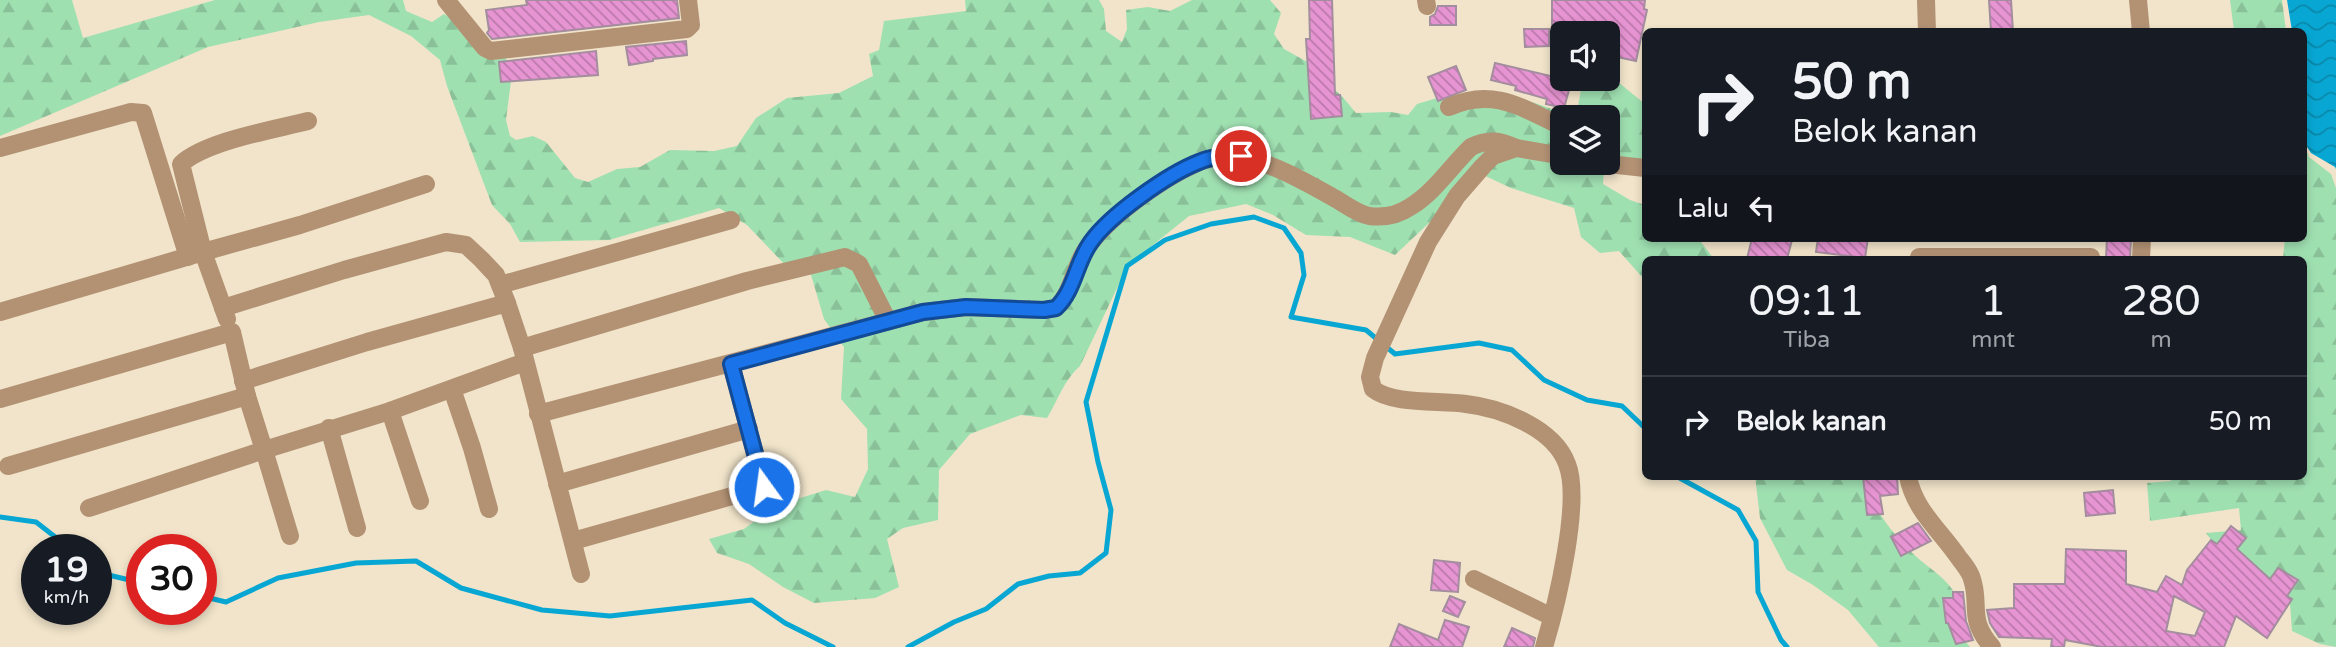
<!DOCTYPE html>
<html lang="id">
<head>
<meta charset="utf-8">
<style>
	body { margin:0; font-family:"Varela Round",sans-serif; background:#242831; color:#f1f3f6; height:100vh; display:flex; flex-direction:column; font-size:26px; white-space:nowrap }
	* { box-sizing:border-box; margin:0 }
	p { font-size:23px; color:#9ea1a6 }
	.icon { flex:none; width:38px; height:38px; fill:none; stroke:currentColor; stroke-width:2; stroke-linecap:round; stroke-linejoin:round }
	.map { position:relative; flex:1; overflow:hidden }
	.drawer { position:absolute; left:1642px; top:256px; width:665px; height:224px; display:flex; flex-direction:column; background:#171b24; border-radius:10px; box-shadow:0 4px 10px #0003 }
	.drawer>* { flex:none }
	.hud { position:absolute; left:1642px; top:28px; width:665px; height:214px; border-radius:10px; box-shadow:0 4px 10px #0003; background:#171b24; color:#f1f3f6; overflow:hidden }
	.tools { position:absolute; left:1550px; top:21px; display:grid; gap:14px }
	.tools a { display:grid; place-items:center; width:70px; height:70px; border-radius:10px; background:#171b24; box-shadow:0 4px 10px #0003; font-size:35px }
	.speed { position:absolute; left:21px; top:534px; display:flex; gap:14px; font-size:35px; font-weight:700; text-align:center }
	.speed>* { display:grid; place-content:center; width:91px; height:91px; border-radius:50%; background:#171b24; box-shadow:0 4px 10px #0003; line-height:1 }
	.speed small { font-size:18px; font-weight:400 }
	.speed .limit { border:10px solid #d22; background:#fff; color:#111 }
	.pin { position:absolute; display:grid; place-items:center; width:60px; height:60px; color:#fff; margin:-30px; border:4px solid #fff; border-radius:50%; box-shadow:0 2px 7px #0007 }
	.me { position:absolute; width:77px; margin:-38px; rotate:346deg; stroke-linejoin:round; filter:drop-shadow(0 0 5px #0008) }
	.turn { display:flex; align-items:center; gap:24px; height:147px; padding:0 35px; font-size:32px }
	.turn .icon { width:91px; height:91px; stroke-width:2.5 }
	.turn b { display:block; font-size:49px; line-height:60px }
	.then { display:flex; align-items:center; height:66px; padding:0 35px; background:#0003; gap:14px; font-size:26px }
	.eta { display:flex; justify-content:space-evenly; align-items:center; height:119px; text-align:center }
	.eta b { font-size:42px; font-weight:600; line-height:49px }
	ul { padding:0; list-style:none }
	li { display:flex; align-items:center; gap:21px; height:91px; padding:0 35px; border-top:2px solid #363941 }
	li div { flex:1 }
	li b { display:block; font-size:26px }
	li em { font-style:normal }
	.map>svg:first-child { display:block }
	.forest { fill:url(#forest-firs) }
	.water { fill:url(#water-waves) }
	.lines { fill:none; stroke-linecap:round; stroke-linejoin:round }
	.stream { stroke:#08a7d3; stroke-width:5 }
	.building { fill:url(#building-back-hatch); stroke:#a48d9e; stroke-width:2; fill-rule:evenodd }
	.minor { stroke:#b39274; stroke-width:18 }
	.route-casing { stroke:#114b97; stroke-width:18 }
	.route { stroke:#1a73e8; stroke-width:12 }
</style>
</head>
<body>
<div class="map">
<svg width="2336" height="647" viewBox="0 0 2336 647">
	<defs>
		<pattern id="forest-firs" width="22" height="20" patternUnits="userSpaceOnUse" patternTransform="scale(1.75)"><rect width="22" height="20" fill="#9fe0b1"/><path d="M5 1l3.5 6h-7zM16 11l3.5 6h-7z" fill="#89c098"/></pattern>
		<pattern id="water-waves" width="16" height="10" patternUnits="userSpaceOnUse" patternTransform="scale(1.75)"><rect width="16" height="10" fill="#08a7d3"/><path d="M0 5q4-4 8 0t8 0" fill="none" stroke="#0988aa"/></pattern>
		<pattern id="building-back-hatch" width="6" height="6" patternUnits="userSpaceOnUse" patternTransform="scale(1.75)"><rect width="6" height="6" fill="#e794d3"/><path d="M-1 5l2 2M0 0l6 6M5-1l2 2" fill="none" stroke="#bb79aa"/></pattern>
	</defs>
	<rect width="100%" height="100%" fill="#f1e4ca"/>
	<g class="forest">
		<path d="M 0,0 L 72,0 L 83,38 L 215,0 L 403,0 L 406,11 L 432,22 L 444,14 L 460,24 L 506,58 L 511,81 L 506,120 L 510,136 L 516,140 L 533,136 L 546,142 L 575,178 L 588,182 L 617,169 L 640,167 L 670,150 L 714,151 L 737,146 L 756,118 L 787,98 L 839,93 L 873,76 L 869,54 L 879,50 L 884,21 L 966,11 L 965,0 L 1099,0 L 1104,9 L 1106,31 L 1122,42 L 1127,29 L 1126,10 L 1148,7 L 1170,11 L 1192,0 L 1270,0 L 1281,13 L 1274,34 L 1284,49 L 1311,64 L 1329,86 L 1341,95 L 1356,113 L 1391,112 L 1408,115 L 1417,104 L 1437,98 L 1468,101 L 1503,92 L 1575,117 L 1563,117 L 1563,163 L 1608,163 L 1608,117 L 1576,117 L 1583,79 L 1608,79 L 1608,61 L 1615,63 L 1618,82 L 1645,104 L 1645,174 L 1604,169 L 1603,184 L 1630,200 L 1645,205 L 1645,238 L 1698,238 L 1714,259 L 1645,259 L 1645,288 L 1642,277 L 1619,251 L 1600,253 L 1581,237 L 1574,208 L 1511,188 L 1481,174 L 1395,255 L 1350,237 L 1306,235 L 1273,215 L 1246,204 L 1189,216 L 1128,265 L 1080,366 C 1064,380 1058,400 1047,418 L 1021,415 L 970,434 L 939,470 L 938,520 L 903,528 L 887,539 L 899,587 L 875,598 L 814,603 L 783,587 L 749,564 L 717,553 L 709,539 L 744,529 L 775,506 L 826,490 L 855,497 L 868,469 L 867,429 L 841,399 L 844,347 L 824,319 L 809,268 L 788,268 L 747,225 L 719,208 L 609,240 L 520,242 L 510,224 L 492,205 L 447,86 L 440,60 L 411,36 L 369,15 L 319,22 L 208,47 L 0,136 Z"/>
		<path d="M 2230,0 L 2282,0 L 2286,31 L 2234,31 Z"/>
		<path d="M 2303,141 L 2309,157 L 2331,174 L 2336,188 L 2336,647 L 2320,644 L 2292,631 L 2290,604 C 2257,587 2228,563 2206,533 L 2241,530 L 2239,508 L 2150,521 L 2147,483 L 2171,481 L 2171,476 L 2303,476 L 2303,259 L 2283,259 L 2285,238 L 2303,238 Z"/>
		<path d="M 1755,476 L 1866,476 C 1869,507 1897,540 1920,560 C 1932,570 1948,580 1955,594 C 1962,607 1962,627 1965,641 L 1970,647 L 1879,647 L 1848,610 L 1813,585 L 1787,570 L 1760,518 Z"/>
	</g>
	<path class="water" d="M 2287,0 L 2336,0 L 2336,169 L 2335,167 L 2311,153 L 2303,141 L 2303,32 L 2292,31 Z"/>
	<g class="lines">
		<g class="stream">
			<path d="M 1676,476 L 1738,510 L 1756,541 L 1758,592 L 1781,640 L 1787,647"/>
			<path d="M 0,517 L 36,522 L 72,550"/>
			<path d="M 96,572 L 142,583"/>
			<path d="M 201,596 L 226,602 L 278,578 L 356,563 L 416,561 L 461,588 L 542,610 L 610,616 L 752,600 L 785,623 L 833,647"/>
			<path d="M 908,647 L 954,622 L 986,609 L 1018,584 L 1049,576 L 1080,573 L 1106,553 L 1111,510 L 1098,462 L 1086,402 L 1127,266 L 1165,240 L 1211,224 L 1254,217 L 1284,228 L 1301,253 L 1304,275 L 1291,317 L 1366,330 L 1395,354 L 1479,343 L 1512,350 L 1544,380 L 1587,400 L 1622,406 L 1645,428"/>
		</g>
	</g>
	<g class="building">
		<path d="M 526,0 L 677,0 L 679,18 L 492,39 L 487,33 L 489,30 L 486,10 L 527,5 Z"/>
		<path d="M 1309,0 L 1332,0 L 1335,95 L 1340,95 L 1342,116 L 1311,119 L 1306,39 L 1310,39 Z"/>
		<path d="M 1552,0 L 1645,0 L 1644,9 L 1647,10 L 1636,61 L 1608,55 L 1612,33 L 1552,31 Z"/>
		<path d="M 1989,0 L 2011,0 L 2013,32 L 1991,32 Z"/>
		<path d="M 1438,6 L 1456,6 L 1456,25 L 1430,25 L 1430,17 L 1435,14 Z"/>
		<path d="M 1524,29 L 1549,29 L 1549,46 L 1525,47 Z"/>
		<path d="M 686,41 L 687,55 L 653,59 L 653,61 L 629,65 L 626,47 Z"/>
		<path d="M 596,51 L 598,75 L 501,82 L 499,62 Z"/>
		<path d="M 1495,63 L 1563,79 L 1572,79 L 1564,108 L 1546,104 L 1547,99 L 1515,90 L 1516,86 L 1491,80 Z"/>
		<path d="M 1456,66 L 1466,90 L 1438,101 L 1428,77 Z"/>
		<path d="M 1752,238 L 1782,238 L 1792,240 L 1787,259 L 1747,259 Z"/>
		<path d="M 1818,238 L 1868,238 L 1865,258 L 1816,252 Z"/>
		<path d="M 2107,238 L 2131,238 L 2130,259 L 2106,259 Z"/>
		<path d="M 1863,476 L 1897,476 L 1898,494 L 1880,496 L 1883,514 L 1867,515 Z"/>
		<path d="M 2113,490 L 2115,513 L 2086,516 L 2084,493 Z"/>
		<path d="M 1918,523 L 1931,541 L 1901,556 L 1891,537 Z"/>
		<path d="M 2231,526 L 2246,538 L 2237,549 L 2270,579 L 2278,568 L 2298,580 L 2287,596 L 2292,599 L 2267,638 L 2236,616 L 2224,647 L 2102,647 L 2065,640 L 2064,647 L 2051,647 L 2052,639 L 1999,637 L 1990,623 L 1987,610 L 2014,608 L 2014,584 L 2065,584 L 2066,549 L 2126,551 L 2126,584 L 2157,592 L 2166,576 L 2182,585 L 2187,570 L 2211,540 L 2217,544 ZM 2174,596 L 2205,612 L 2195,636 L 2166,631 Z"/>
		<path d="M 1434,560 L 1460,563 L 1458,592 L 1431,590 Z"/>
		<path d="M 1953,592 L 1963,592 L 1966,621 L 1973,640 L 1956,644 L 1948,623 L 1946,623 L 1943,598 L 1953,598 Z"/>
		<path d="M 1450,596 L 1465,602 L 1458,617 L 1443,611 Z"/>
		<path d="M 1445,620 L 1469,627 L 1462,647 L 1390,647 L 1399,624 L 1438,640 Z"/>
		<path d="M 1512,628 L 1535,638 L 1533,647 L 1504,647 Z"/>
	</g>
	<g class="lines">
		<g class="minor">
			<path d="M 446,0 L 485,48 L 491,51 L 687,29 L 691,25 L 688,0"/>
			<path d="M 1426,0 L 1427,6"/>
			<path d="M 1926,0 L 1927,32"/>
			<path d="M 2138,0 L 2141,32"/>
			<path d="M 1449,107 C 1494,87 1522,108 1563,127"/>
			<path d="M 308,121 C 273,130 206,141 181,164 L 203,252 L 300,225 L 426,184"/>
			<path d="M 0,148 L 131,112 L 143,113 L 188,257"/>
			<path d="M 1599,163 L 1645,168"/>
			<path d="M 1919,257 L 2091,257"/>
			<path d="M 2141,259 L 2142,238"/>
			<path d="M 500,285 L 731,220"/>
			<path d="M 223,308 L 344,270 L 446,242 L 466,245 L 482,260 L 496,275 L 507,303"/>
			<path d="M 0,312 L 203,252 L 227,319"/>
			<path d="M 522,348 L 747,281 L 845,257 L 859,264 L 888,321"/>
			<path d="M 243,381 L 367,342 L 507,303 L 522,348 L 581,574"/>
			<path d="M 452,389 L 472,448 L 489,509"/>
			<path d="M 0,399 L 232,332 L 247,396 L 264,450 L 89,508"/>
			<path d="M 390,411 L 420,501"/>
			<path d="M 538,414 L 923,312 L 966,307 L 1044,310 L 1056,308 C 1071,293 1073,274 1082,256 C 1101,221 1161,179 1197,163 C 1243,142 1297,178 1336,199 C 1346,205 1358,214 1369,216 C 1384,218 1398,215 1410,207 C 1434,193 1451,166 1471,147 C 1488,139 1499,140 1516,148"/>
			<path d="M 329,428 L 357,528"/>
			<path d="M 8,466 L 247,396"/>
			<path d="M 1908,476 C 1914,510 1940,530 1959,558 C 1963,563 1968,569 1971,576 C 1982,605 1966,617 1992,647"/>
			<path d="M 557,484 L 749,429"/>
			<path d="M 290,536 L 264,450 L 390,411 L 525,362"/>
			<path d="M 573,541 L 764,487 L 731,364"/>
			<path d="M 1474,579 L 1552,617"/>
			<path d="M 1544,647 C 1556,607 1582,501 1567,464 C 1554,428 1501,408 1466,404 C 1440,400 1393,405 1373,389 L 1370,377 L 1375,358 L 1428,242 L 1457,196 L 1483,166 L 1493,156 L 1516,148 L 1563,156"/>
		</g>
	</g>
	<g class="lines">
		<g class="route-casing">
			<path id="route" d="M 764,487 L 731,364 L 923,312 L 966,307 L 1044,310 L 1056,308 C 1075,290 1076,262 1091,242 C 1110,215 1168,174 1199,162 C 1212,156 1227,156 1241,156"/>
		</g>
		<use href="#route" class="route"/>
	</g>
</svg>
<div class="tools">
<a><svg class="icon" aria-label="sound" viewBox="0 0 24 24"><path d="M4 9h4l5-4v14l-5-4H4zM17 9q2 3 0 6"/></svg></a>
<a><svg class="icon" aria-label="layers" viewBox="0 0 24 24"><path d="M12 4l9 5-9 5-9-5zM3 14l9 5 9-5"/></svg></a>
</div>
<div class="speed"><div>19<small>km/h</small></div><div class="limit">30</div></div>
<div class="pin" style="left:1241px;top:156px;background:#d93025"><svg class="icon" aria-label="arrive" viewBox="0 0 24 24"><path d="M6 21V4h12l-3 4 3 4H6"/></svg></div>
<svg class="me" style="left:764px;top:487px" viewBox="-20 -20 40 40"><circle r="17" fill="#1a73e8" stroke="#fff" stroke-width="3"/><path d="M0-11L8 9 0 5-8 9z" fill="#fff"/></svg>
<div class="hud">
<div class="turn"><svg class="icon" aria-label="right" viewBox="0 0 24 24"><path d="M7 20v-9h11M14 6l5 5-5 5"/></svg><div><b>50 m</b>Belok kanan</div></div>
<div class="then">Lalu<svg class="icon" aria-label="left" viewBox="0 0 24 24"><path d="M17 20v-9H6M10 6l-5 5 5 5"/></svg></div>
</div>
<section class="drawer">
<div class="eta">
<div><b>09:11</b><p>Tiba</p></div>
<div><b>1</b><p>mnt</p></div>
<div><b>280</b><p>m</p></div>
</div>
<ul>
<li><svg class="icon" aria-label="right" viewBox="0 0 24 24"><path d="M7 20v-9h11M14 6l5 5-5 5"/></svg><div><b>Belok kanan</b></div><em>50 m</em></li>
</ul>
</section>
</div>
</body>
</html>
